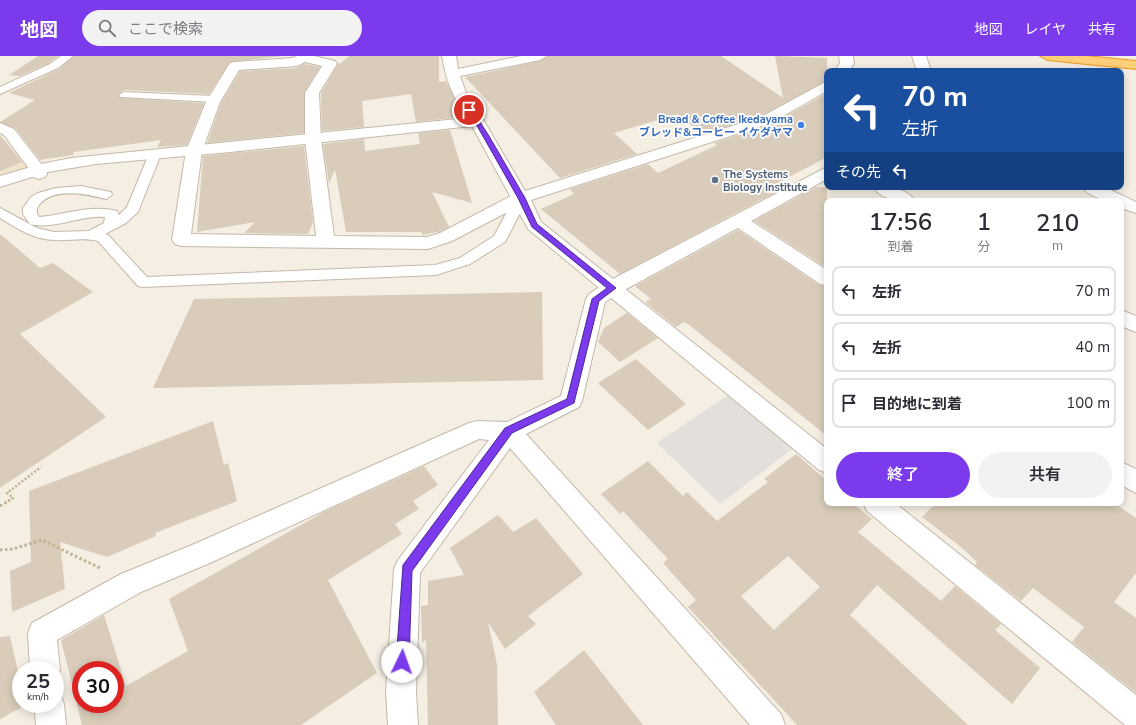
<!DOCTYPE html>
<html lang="ja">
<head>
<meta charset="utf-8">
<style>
	body { margin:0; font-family:"Nunito Sans","Noto Sans JP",sans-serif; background:#f2f2f3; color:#2b2b33; height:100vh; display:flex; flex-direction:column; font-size:15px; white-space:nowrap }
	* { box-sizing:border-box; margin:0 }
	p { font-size:13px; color:#7c7c81 }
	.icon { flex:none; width:22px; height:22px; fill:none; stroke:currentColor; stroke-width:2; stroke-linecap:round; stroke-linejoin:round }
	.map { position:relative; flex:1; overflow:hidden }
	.side { position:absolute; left:824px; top:142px; width:300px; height:308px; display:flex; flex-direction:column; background:#fff; border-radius:8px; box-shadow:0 2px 10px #0003 }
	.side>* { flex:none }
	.banner { position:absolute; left:824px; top:12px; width:300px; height:122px; border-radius:8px; box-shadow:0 2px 10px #0003; background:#1a4fa0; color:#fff; overflow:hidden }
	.speed { position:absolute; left:12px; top:605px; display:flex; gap:8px; font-size:20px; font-weight:700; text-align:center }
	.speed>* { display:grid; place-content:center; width:52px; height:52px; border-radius:50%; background:#fff; box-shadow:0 2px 10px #0003; line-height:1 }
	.speed small { font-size:10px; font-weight:400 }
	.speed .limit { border:6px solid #d22; background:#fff; color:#111 }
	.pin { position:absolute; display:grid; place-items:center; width:34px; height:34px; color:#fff; margin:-17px; border:2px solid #fff; border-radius:50%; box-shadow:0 1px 4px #0007 }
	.me { position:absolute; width:44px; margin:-22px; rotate:3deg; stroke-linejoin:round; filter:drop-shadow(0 0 3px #0008) }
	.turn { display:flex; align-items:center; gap:14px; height:84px; padding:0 12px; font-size:18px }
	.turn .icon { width:52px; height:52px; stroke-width:2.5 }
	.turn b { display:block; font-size:28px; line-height:34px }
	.then { display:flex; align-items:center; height:38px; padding:0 12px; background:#0003; gap:8px; font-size:15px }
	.eta { display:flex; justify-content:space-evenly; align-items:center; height:68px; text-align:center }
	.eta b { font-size:24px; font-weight:600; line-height:28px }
	.primary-button { display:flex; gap:8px; margin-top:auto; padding:8px 12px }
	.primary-button a { flex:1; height:46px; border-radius:24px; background:#7c3aed; color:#fff; font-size:16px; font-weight:600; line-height:46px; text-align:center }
	.primary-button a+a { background:#f2f2f3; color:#2b2b33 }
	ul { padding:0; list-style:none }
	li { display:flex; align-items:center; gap:12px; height:50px; margin:0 8px 6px; padding:0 4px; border:2px solid #e1e1e2; border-radius:8px }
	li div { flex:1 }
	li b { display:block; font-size:15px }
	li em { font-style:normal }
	header { display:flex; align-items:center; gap:24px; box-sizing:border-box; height:56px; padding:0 20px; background:#7c3aed; color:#fff }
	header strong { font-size:19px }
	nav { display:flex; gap:22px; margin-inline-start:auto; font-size:14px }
	.search { width:280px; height:36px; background:#f2f2f3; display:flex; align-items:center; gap:10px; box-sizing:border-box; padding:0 14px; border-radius:22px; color:#7c7c81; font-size:15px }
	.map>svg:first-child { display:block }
	.education { fill:#efe3cb }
	.parking { fill:#e3e0dc }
	.building { fill:#d9ccba; fill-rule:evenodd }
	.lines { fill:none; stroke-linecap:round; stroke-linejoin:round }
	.service-casing { stroke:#c3b8a8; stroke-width:2 }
	.minor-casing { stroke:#c3b8a8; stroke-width:2 }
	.tertiary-casing { stroke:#c3b8a8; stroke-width:2 }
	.trunk-casing { stroke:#ee9a23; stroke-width:2 }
	.path-far1 { stroke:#c3b194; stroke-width:2.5; stroke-dasharray:2 2; stroke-linecap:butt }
	.path { stroke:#c3b194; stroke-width:3; stroke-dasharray:2.5 2.5; stroke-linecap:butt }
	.service { fill:#fff; fill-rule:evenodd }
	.minor { fill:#fff; fill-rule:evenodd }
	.tertiary { fill:#fff; fill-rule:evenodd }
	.trunk { fill:#ffcf7a; fill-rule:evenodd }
	.route { fill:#7c3aed; stroke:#51269a }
	.shop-dot { fill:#3f7fe0; stroke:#fff; stroke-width:1.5 }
	.service-dot { fill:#5c6f8a; stroke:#fff; stroke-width:1.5 }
	.labels { text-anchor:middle; stroke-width:3.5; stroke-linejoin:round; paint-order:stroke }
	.far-shop-label { font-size:11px; font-weight:bold; fill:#366cbe; stroke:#fff; text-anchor:end }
	.far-service-label { font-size:11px; font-weight:bold; fill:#4e5e75; stroke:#fff; text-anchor:start }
</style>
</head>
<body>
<header>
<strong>地図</strong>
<div class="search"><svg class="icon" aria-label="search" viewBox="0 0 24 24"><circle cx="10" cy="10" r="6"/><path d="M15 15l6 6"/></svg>ここで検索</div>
<nav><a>地図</a><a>レイヤ</a><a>共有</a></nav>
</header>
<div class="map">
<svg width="1136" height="669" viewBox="0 0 1136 669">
	<rect width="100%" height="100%" fill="#f4eee3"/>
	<path class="education" d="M 0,80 L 29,112 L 0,121 Z"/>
	<path class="parking" d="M 732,336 L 796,390 L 720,448 L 657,387 Z"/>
	<g class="building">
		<path d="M 38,0 L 58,0 L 49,7 L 20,20 L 9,19 Z"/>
		<path d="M 74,0 L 283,0 L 230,6 L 209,38 L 124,34 L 118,39 L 120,42 L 204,47 L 187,89 L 157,91 L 161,84 L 74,96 L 73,99 L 40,104 L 15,72 L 0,66 L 35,44 L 9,37 L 59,13 Z"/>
		<path d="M 349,0 L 439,0 L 439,26 L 446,25 L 456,46 L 460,61 L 416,66 L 411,38 L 362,45 L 364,71 L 322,75 L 321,37 L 338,8 L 341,7 Z"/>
		<path d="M 548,0 L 721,0 L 783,42 L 775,0 L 827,2 L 827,24 L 760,60 L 702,78 L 678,58 L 614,77 L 637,98 L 560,122 L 465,21 L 540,5 Z"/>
		<path d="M 304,8 L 320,11 L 304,37 L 304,77 L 207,87 L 221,47 L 240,15 L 297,12 Z"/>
		<path d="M 827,37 L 827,101 L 770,131 L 785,131 L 620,218 L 541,153 L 574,138 L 570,133 L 648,108 L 658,117 L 717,89 L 714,87 L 772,68 Z"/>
		<path d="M 450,74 L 472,147 L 432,136 L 449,171 L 441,175 L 423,179 L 421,176 L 346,176 L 335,113 L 329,128 L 323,88 L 364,83 L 365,95 L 420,88 L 418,77 Z"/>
		<path d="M 0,79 L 22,106 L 0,115 Z"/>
		<path d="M 304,90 L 313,166 L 308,178 L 244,177 L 255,166 L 197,176 L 203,100 Z"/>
		<path d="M 816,131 L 827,131 L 827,212 L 754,165 Z"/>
		<path d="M 738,174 L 819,229 L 827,230 L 827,380 L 688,268 L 684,266 L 676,271 L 645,246 L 651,243 L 635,230 Z"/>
		<path d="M 0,178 L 40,212 L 53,207 L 93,236 L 20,278 L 106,361 L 0,432 Z"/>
		<path d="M 542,236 L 543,324 L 153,332 L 194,243 Z"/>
		<path d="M 627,257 L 658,282 L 620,306 L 598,286 L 604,272 Z"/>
		<path d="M 636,303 L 686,348 L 648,374 L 598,327 Z"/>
		<path d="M 213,365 L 224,409 L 228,407 L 237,445 L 155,477 L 156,480 L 107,501 L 60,486 L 65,533 L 12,556 L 10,515 L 31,506 L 29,435 Z"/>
		<path d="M 796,398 L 827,425 L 827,447 L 853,447 L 872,463 L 858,476 L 941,545 L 955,530 L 1001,568 L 995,574 L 1040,612 L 1012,648 L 877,529 L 850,559 L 968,669 L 797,669 L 688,551 L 696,544 L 663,507 L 668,503 L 623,455 L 620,458 L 601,438 L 648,405 L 683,440 L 687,436 L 717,465 L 768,426 L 764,423 ZM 788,500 L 820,531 L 774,574 L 741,540 Z"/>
		<path d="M 424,410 L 438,429 L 413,445 L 419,453 L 395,468 L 402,478 L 328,524 L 377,617 L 301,669 L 82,669 L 61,584 L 104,559 L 126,630 L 188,595 L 169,543 L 324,456 ZM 81,614 L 115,614 L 115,648 L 81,648 Z"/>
		<path d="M 936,447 L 1114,447 L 1136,462 L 1136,517 L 1114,546 L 1136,562 L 1136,637 L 1072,586 L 1084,571 L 1033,532 L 1021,545 L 975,509 L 977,506 L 961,491 L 922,461 Z"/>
		<path d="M 498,459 L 513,476 L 536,462 L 583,518 L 528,560 L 536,568 L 505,593 L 488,566 L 497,609 L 498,669 L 428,669 L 426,584 L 422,587 L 421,550 L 428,549 L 428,525 L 464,519 L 450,492 Z"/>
		<path d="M 10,580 L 21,629 L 21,648 L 26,649 L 0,663 L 0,581 Z"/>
		<path d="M 584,594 L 643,669 L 556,669 L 534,636 Z"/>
	</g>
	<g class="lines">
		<g class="service-casing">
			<g id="service">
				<path d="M 61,0 L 73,0 L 58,12 L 0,38 L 0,31 L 50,8 Z"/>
				<path d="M 124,36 L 214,40 L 219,43 L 214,46 L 120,41 L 119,39 Z"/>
				<path d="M 155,94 L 161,98 L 138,156 L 126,167 L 105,178 L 108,179 L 147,221 L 435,209 L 460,202 L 494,180 L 516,139 L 526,139 L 528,142 L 505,186 L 470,208 L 436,219 L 143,231 L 138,230 L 98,185 C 84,181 69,185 54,184 C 33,183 18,173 0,162 L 0,152 L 37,172 L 54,176 L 89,175 L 104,167 L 105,161 C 80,159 55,174 30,168 L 23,158 L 23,152 L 31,141 L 38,137 L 56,132 L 81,130 L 111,136 L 112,139 L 106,143 C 87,138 53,131 39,149 C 36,153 36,157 39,161 C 65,159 90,148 117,155 L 119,159 L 127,151 L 149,98 Z"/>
			</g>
		</g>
		<g class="minor-casing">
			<g id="minor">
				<path d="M 296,0 L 314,0 L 335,5 L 337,8 L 319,37 L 321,83 L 334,180 L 427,181 L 440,177 L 515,138 L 521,137 L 527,138 L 529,142 L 527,146 L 452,185 L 428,193 L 181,190 L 175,188 L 172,184 L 186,95 L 206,46 L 228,10 L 230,7 L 235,6 L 293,2 ZM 305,6 L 322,10 L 305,37 L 305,83 L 316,180 L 191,178 L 202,95 L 220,46 L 239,14 L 297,10 Z"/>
				<path d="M 442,0 L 456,0 L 458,13 L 521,0 L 547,0 L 540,4 L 460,20 L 468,42 L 484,65 L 482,68 L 472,68 C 455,44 447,30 442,0 Z"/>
				<path d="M 0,67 L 14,73 L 46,114 L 47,118 L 45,121 L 39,123 L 33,121 L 30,114 L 4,79 L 0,77 Z"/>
				<path d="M 827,111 L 827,123 L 751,165 L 827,214 L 827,229 L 820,228 L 738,172 L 619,237 L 605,246 L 582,345 L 579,351 L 526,378 L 781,658 L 785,669 L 750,669 L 510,392 L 420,517 L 416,636 L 418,669 L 388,669 L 386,636 L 394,513 L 398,504 L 489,384 L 479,383 L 210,507 L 141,536 L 57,584 L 60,614 L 55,624 L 55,614 L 30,614 L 28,577 L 32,567 L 121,518 L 192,489 L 469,367 L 477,365 L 507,366 L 561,340 L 586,243 L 589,238 L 605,227 Z"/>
				<path d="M 873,131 C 888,131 906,131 915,145 C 901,145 882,145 873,131 Z"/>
				<path d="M 1121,254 L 1136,260 L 1136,276 L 1121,270 Z"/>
				<path d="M 1121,406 L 1136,413 L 1136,437 L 1121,429 Z"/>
				<path d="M 55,635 L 60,637 L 64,648 L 66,669 L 36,669 L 34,648 L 55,648 Z"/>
			</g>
		</g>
		<g class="tertiary-casing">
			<g id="tertiary">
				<path d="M 839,0 L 853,0 L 854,7 L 849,15 L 835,15 L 840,7 Z"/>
				<path d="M 912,0 L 926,0 L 931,15 L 917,15 Z"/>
				<path d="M 827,25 L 827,35 L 771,67 L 531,144 L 541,166 L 827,393 L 827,417 L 819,414 L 528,173 L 472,70 L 230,96 L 96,108 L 48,116 L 0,131 L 0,120 L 41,108 L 71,102 L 477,61 L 482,62 L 484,65 L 525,135 L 761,61 Z"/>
				<path d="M 1082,131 L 1104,131 L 1136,146 L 1136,157 L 1121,152 L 1121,145 C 1109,145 1089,142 1082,131 Z"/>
				<path d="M 863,447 L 895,447 L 1136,639 L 1136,669 L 1125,669 L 867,455 Z"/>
			</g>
		</g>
		<g class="trunk-casing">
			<path id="trunk" d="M 1040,0 L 1086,0 L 1136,5 L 1136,13 L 1047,4 Z"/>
		</g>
		<path class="path-far1" d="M 8,445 L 13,442 L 7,437 L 41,411"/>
		<g class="path">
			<path d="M 0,450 L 10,444"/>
			<path d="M 0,494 L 13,493 L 42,484 L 100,512"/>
		</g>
		<use href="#service" class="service"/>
		<use href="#minor" class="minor"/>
		<use href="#tertiary" class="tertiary"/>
		<use href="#trunk" class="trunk"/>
	</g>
	<path class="route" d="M 467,52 L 471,52 L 489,80 L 525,142 L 537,168 L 616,232 L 599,245 L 574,347 L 512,377 L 412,515 L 409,606 L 407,610 L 402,612 L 398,610 L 396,606 L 403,509 L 505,372 L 567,343 L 592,243 L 607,232 L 532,171 L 518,142 Z"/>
	<circle class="shop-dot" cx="801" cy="69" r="4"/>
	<circle class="service-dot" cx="715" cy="124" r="4"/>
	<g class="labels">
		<g class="far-shop-label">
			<text x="793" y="67">Bread &amp; Coffee Ikedayama<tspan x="793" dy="13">ブレッド&amp;コーヒー イケダヤマ</tspan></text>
		</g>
		<g class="far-service-label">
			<text x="723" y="122">The Systems<tspan x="723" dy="13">Biology Institute</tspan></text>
		</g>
	</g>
</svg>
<div class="speed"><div>25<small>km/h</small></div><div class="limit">30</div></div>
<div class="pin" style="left:469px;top:54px;background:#d93025"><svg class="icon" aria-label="arrive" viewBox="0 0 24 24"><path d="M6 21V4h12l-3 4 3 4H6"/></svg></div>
<svg class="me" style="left:402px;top:606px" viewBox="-20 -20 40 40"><circle r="19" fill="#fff"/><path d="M0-13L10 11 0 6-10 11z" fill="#7c3aed"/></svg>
<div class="banner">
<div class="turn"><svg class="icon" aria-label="left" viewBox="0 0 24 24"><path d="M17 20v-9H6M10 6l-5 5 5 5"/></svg><div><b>70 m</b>左折</div></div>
<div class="then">その先<svg class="icon" aria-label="left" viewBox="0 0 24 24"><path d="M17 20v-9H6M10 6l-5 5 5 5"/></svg></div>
</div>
<section class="side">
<div class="eta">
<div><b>17:56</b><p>到着</p></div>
<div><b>1</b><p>分</p></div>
<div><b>210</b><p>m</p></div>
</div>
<ul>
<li><svg class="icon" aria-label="left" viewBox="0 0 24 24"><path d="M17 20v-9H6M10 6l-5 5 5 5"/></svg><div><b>左折</b></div><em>70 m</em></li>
<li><svg class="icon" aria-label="left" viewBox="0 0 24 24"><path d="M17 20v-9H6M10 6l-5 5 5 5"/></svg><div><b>左折</b></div><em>40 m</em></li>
<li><svg class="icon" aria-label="arrive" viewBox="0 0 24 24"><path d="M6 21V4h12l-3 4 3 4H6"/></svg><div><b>目的地に到着</b></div><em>100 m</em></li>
</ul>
<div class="primary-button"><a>終了</a><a>共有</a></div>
</section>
</div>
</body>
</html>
